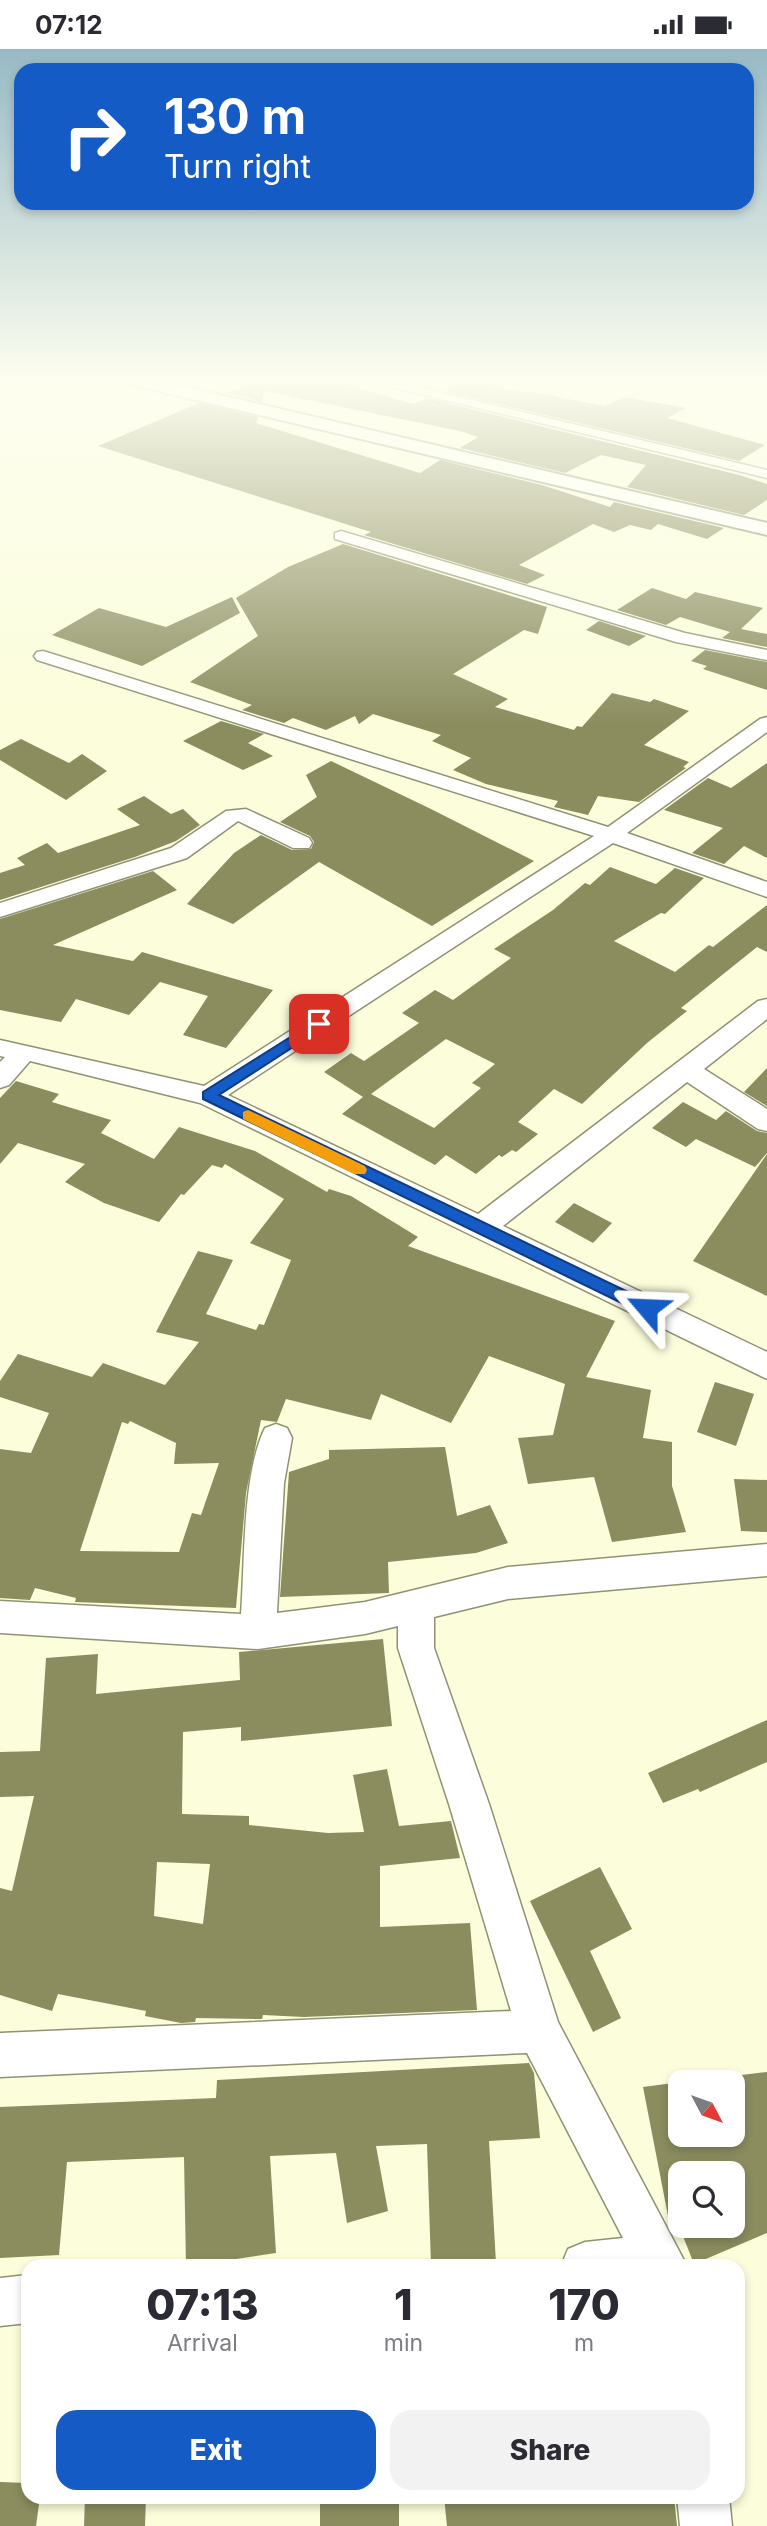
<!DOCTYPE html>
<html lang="en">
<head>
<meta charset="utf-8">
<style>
	body { margin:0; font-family:Inter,sans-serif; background:#f2f2f3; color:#2b2b33; height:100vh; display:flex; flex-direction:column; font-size:26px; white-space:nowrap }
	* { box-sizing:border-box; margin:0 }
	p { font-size:23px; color:#7c7c81 }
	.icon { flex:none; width:38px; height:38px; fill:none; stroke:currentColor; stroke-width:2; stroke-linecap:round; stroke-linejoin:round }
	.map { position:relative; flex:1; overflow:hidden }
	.side { position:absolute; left:21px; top:2210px; width:724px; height:245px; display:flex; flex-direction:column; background:#fff; border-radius:21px; box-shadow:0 4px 10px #0003 }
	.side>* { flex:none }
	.top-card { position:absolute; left:14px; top:14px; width:740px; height:147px; border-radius:21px; box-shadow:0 4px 10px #0003; background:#155bc6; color:#fff; overflow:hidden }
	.needle { width:46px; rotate:131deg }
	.controls { position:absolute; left:668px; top:2021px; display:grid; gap:14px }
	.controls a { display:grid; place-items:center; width:77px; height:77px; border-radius:14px; background:#fff; box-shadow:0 4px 10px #0003; font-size:35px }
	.pin { position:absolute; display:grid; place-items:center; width:60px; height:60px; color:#fff; margin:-30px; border-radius:14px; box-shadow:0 4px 10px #0006 }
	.me { position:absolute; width:77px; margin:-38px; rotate:296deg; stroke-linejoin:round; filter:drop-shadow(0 0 5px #0008) }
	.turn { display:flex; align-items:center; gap:24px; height:147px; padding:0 35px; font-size:32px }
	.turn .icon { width:91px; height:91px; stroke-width:2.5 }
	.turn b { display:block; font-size:49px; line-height:60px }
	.eta { display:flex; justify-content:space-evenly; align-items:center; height:119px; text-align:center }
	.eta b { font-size:42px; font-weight:800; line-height:49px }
	.button { display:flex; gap:14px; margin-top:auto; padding:14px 35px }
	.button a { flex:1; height:80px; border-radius:21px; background:#155bc6; color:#fff; font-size:28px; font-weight:800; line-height:80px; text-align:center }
	.button a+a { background:#f2f2f3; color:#2b2b33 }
	.status { display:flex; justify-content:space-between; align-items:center; height:49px; padding:0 35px; background:#fff; direction:ltr }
	.status svg { height:19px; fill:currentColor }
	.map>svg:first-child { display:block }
	.building { fill:#8b8d5f; fill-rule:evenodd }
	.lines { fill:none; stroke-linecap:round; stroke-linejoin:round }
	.street-casing { stroke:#909273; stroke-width:3 }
	.secondary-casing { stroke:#909273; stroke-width:4 }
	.street { fill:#fff; fill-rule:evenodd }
	.secondary { fill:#fff; fill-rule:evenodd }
	.route { fill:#155bc6; stroke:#0e3b81; stroke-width:2 }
	.slow { fill:#f59e0b }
</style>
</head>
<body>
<div class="status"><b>07:12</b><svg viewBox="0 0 49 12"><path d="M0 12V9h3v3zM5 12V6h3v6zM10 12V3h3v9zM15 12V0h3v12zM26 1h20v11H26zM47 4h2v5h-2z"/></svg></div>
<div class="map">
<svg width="767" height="2477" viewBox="0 0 767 2477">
	<rect width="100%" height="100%" fill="#fbfddb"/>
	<g class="building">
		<path d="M 257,329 L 322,329 L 414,355 L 427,349 L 739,426 L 767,435 L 767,451 L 744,466 L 627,438 L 646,416 L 601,406 L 565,424 L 460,399 L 478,388 L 460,382 L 264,342 L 262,353 L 226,344 L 257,333 Z"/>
		<path d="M 472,330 L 524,344 L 527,342 L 605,357 L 624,348 L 686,359 L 667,369 L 765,396 L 739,412 L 444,342 Z"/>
		<path d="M 199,354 L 258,368 L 256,374 L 420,424 L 440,411 L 542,436 L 610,458 L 614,453 L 724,479 L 707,490 L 658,475 L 651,481 L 630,476 L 614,483 L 593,475 L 519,516 L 545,526 L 527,535 L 364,486 L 371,483 L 98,397 Z"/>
		<path d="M 343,495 L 547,558 L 538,585 L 524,581 L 453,625 L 508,650 L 495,658 L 574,681 L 577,677 L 582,678 L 612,644 L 650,653 L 654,650 L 689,662 L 644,696 L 689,713 L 683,718 L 686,719 L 639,753 L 598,747 L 588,766 L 554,758 L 558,752 L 486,735 L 453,721 L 471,709 L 432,692 L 441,686 L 373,665 L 359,675 L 355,667 L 326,681 L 293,669 L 284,674 L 242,661 L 252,656 L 190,633 L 258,587 L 236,549 L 288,518 Z"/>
		<path d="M 652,539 L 686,550 L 695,543 L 763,559 L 741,580 L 767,585 L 767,598 L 722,589 L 730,583 L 680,568 L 666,576 L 617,561 Z"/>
		<path d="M 232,548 L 240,564 L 142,617 L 52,586 L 99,559 L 166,578 Z"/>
		<path d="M 599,572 L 646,587 L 629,597 L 586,581 Z"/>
		<path d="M 705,601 L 767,613 L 767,641 L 703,620 L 707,617 L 691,612 Z"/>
		<path d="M 221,672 L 264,685 L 248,694 L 273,707 L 243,721 L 183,692 Z"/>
		<path d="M 21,690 L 69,714 L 82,705 L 107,722 L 66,751 L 0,711 L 0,701 Z"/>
		<path d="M 331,712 L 431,760 L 534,812 L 432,877 L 319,813 L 233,875 L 187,855 L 234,804 L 261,786 L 292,801 L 311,800 L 314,793 L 310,787 L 280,773 L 317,748 L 306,726 Z"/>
		<path d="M 767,714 L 767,809 L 744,797 L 724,815 L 692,804 L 723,779 L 664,761 L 708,729 L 731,739 Z"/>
		<path d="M 144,747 L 171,765 L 183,760 L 200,776 L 176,792 L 135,808 L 0,851 L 0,824 L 25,816 L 17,809 L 47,794 L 58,804 L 140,776 L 117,760 Z"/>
		<path d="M 610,818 L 656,835 L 675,819 L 704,829 L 665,865 L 661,864 L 614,892 L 675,923 L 709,896 L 713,898 L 767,856 L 767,903 L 757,898 L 681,959 L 687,962 L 647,994 L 582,1055 L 554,1040 L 518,1073 L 538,1085 L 516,1103 L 512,1101 L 502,1108 L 499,1106 L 476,1125 L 446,1106 L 435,1116 L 342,1065 L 363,1048 L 324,1023 L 351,1004 L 364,1012 L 419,974 L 402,964 L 435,941 L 453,951 L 511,909 L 494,900 L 553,861 L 585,834 L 590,836 ZM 446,990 L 495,1015 L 472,1034 L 481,1039 L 434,1079 L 371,1045 Z"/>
		<path d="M 153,822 L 177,841 L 53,896 L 133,912 L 142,903 L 273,941 L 226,999 L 183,986 L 208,947 L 160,933 L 129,966 L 76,950 L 61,973 L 0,961 L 0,870 Z"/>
		<path d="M 767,1019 L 767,1057 L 744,1043 Z"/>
		<path d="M 16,1032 L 59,1045 L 52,1053 L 111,1071 L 101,1084 L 154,1110 L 179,1078 L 255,1102 L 327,1143 L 329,1140 L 351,1147 L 418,1188 L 408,1197 L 615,1272 L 586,1328 L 651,1341 L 643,1389 L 672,1393 L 672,1437 L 686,1483 L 612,1493 L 594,1428 L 528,1435 L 518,1389 L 553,1386 L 565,1335 L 489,1307 L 451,1374 L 381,1345 L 371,1371 L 286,1350 L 277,1373 L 261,1371 L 246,1444 L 236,1559 L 75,1553 L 76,1549 L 35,1539 L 30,1551 L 0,1549 L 0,1400 L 31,1404 L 49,1364 L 0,1348 L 0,1332 L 18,1305 L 92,1328 L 103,1314 L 165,1336 L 199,1293 L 156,1283 L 198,1202 L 233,1211 L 206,1265 L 256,1281 L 259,1275 L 264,1276 L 291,1211 L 250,1194 L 284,1150 L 225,1115 L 222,1119 L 212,1116 L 184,1146 L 181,1145 L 159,1173 L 104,1154 L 65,1133 L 85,1115 L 18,1094 L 0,1115 L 0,1049 ZM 130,1372 L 176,1394 L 174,1415 L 219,1414 L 201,1466 L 192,1464 L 179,1503 L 80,1502 L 122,1373 L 128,1375 Z"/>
		<path d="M 683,1053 L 716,1071 L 726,1062 L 757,1082 L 767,1084 L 767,1104 L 755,1118 L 696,1090 L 686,1098 L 652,1079 Z"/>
		<path d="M 767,1105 L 767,1247 L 693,1212 Z"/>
		<path d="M 574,1154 L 612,1174 L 593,1194 L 555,1173 Z"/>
		<path d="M 715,1333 L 754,1345 L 736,1397 L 697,1383 Z"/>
		<path d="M 445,1398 L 457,1467 L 490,1456 L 508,1494 L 476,1504 L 388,1513 L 389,1544 L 280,1548 L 289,1423 L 329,1410 L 329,1401 Z"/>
		<path d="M 734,1430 L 767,1431 L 767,1483 L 741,1482 Z"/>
		<path d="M 383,1590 L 392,1677 L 241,1692 L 241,1678 L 183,1683 L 182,1765 L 249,1767 L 249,1776 L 328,1784 L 364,1783 L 353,1726 L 387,1720 L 399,1777 L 451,1772 L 460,1809 L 380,1817 L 380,1878 L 470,1874 L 477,1961 L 304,1968 L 263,1966 L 262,1970 L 196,1969 L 195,1973 L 181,1974 L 145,1967 L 146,1962 L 58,1945 L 52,1962 L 0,1946 L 0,1839 L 12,1842 L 34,1747 L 0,1748 L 0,1703 L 40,1702 L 46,1609 L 98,1605 L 96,1645 L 240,1631 L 239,1603 ZM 157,1813 L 210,1815 L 203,1875 L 154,1867 Z"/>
		<path d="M 767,1671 L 767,1713 L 700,1743 L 698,1740 L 663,1754 L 648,1724 Z"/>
		<path d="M 600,1818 L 632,1880 L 590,1902 L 621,1969 L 593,1983 L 530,1852 Z"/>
		<path d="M 529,2014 L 534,2024 L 540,2089 L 489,2092 L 496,2214 L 431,2216 L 427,2095 L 376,2097 L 388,2162 L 347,2174 L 336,2104 L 270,2107 L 276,2204 L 191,2217 L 186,2217 L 184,2108 L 67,2113 L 59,2206 L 0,2209 L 0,2058 L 216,2049 L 217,2031 Z"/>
		<path d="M 767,2023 L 767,2184 L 694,2215 L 679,2177 L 733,2177 L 733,2124 L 681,2124 L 681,2170 L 669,2172 L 643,2038 L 681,2033 L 681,2086 L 733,2086 L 733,2027 Z"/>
		<path d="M 0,2433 L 28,2434 L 28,2448 L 40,2448 L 36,2477 L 0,2477 Z"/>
		<path d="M 85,2448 L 146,2448 L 145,2477 L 84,2477 Z"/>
		<rect x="320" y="2448" width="79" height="29"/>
		<path d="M 444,2448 L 674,2448 L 677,2477 L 447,2477 Z"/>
	</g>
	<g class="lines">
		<g class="street-casing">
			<g id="street">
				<path d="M 354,329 L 379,329 L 767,421 L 767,429 Z"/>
				<path d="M 341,482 L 685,584 L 767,601 L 767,611 L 676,593 L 335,490 L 335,484 Z"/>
				<path d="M 43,602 L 608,778 L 760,670 L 767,668 L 767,683 L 627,784 L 767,833 L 767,848 L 613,794 L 228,1046 L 478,1165 L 758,952 L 767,950 L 767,970 L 704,1020 L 767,1060 L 767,1082 L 758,1080 L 687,1033 L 503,1177 L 767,1303 L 767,1330 L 200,1054 L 30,1012 L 9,1036 L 0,1039 L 0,1013 L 5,1008 L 0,1007 L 0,991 L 204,1037 L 594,787 L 37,611 L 34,607 L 37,603 Z"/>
				<path d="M 246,760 L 309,789 L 312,794 L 309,799 L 293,799 L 238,772 L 187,809 L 0,868 L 0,854 L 171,799 L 226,762 Z"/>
				<path d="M 276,1375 L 287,1379 L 292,1389 L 284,1434 L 277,1564 L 365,1553 L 508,1518 L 767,1495 L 767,1527 L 508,1550 L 434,1568 L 434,1599 L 489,1755 L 558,1973 L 687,2217 L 561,2217 L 568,2200 L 585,2193 L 623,2189 L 527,2004 L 0,2028 L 0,1984 L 511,1962 L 449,1755 L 398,1599 L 398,1577 L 365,1585 L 258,1600 L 0,1584 L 0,1552 L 241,1565 C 245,1513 242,1425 265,1379 Z"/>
				<path d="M 28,2226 L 28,2274 L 0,2277 L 0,2229 Z"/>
				<path d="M 677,2448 L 729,2448 L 732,2477 L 680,2477 Z"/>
			</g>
		</g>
		<g class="secondary-casing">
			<path id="secondary" d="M 116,329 L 148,329 L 767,474 L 767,486 L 124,334 Z"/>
		</g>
		<use href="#street" class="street"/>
		<use href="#secondary" class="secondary"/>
	</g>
	<linearGradient id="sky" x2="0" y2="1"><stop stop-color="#97b9c5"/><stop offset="0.49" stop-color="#fdfeef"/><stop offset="1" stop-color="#fdfeef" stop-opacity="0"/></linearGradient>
	<rect width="767" height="676" fill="url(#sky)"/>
	<path class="route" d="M 319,970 L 324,972 L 324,978 L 219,1046 L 653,1255 L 653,1264 L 642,1264 L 203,1050 L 203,1043 Z"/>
	<path class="slow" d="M 248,1061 L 365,1117 L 367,1121 L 365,1125 L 354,1125 L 243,1070 L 243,1063 Z"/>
</svg>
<div class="controls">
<a><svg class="needle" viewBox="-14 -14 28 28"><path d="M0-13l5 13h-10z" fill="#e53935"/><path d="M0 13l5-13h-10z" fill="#7c7c81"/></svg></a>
<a><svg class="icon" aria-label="search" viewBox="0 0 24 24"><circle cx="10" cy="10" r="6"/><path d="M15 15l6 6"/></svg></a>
</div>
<div class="pin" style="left:319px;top:975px;background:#d93025"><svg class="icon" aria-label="arrive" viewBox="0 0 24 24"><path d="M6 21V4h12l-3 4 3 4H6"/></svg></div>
<svg class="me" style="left:647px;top:1259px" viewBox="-20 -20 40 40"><path d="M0-17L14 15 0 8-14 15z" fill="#155bc6" stroke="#fff" stroke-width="4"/></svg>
<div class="top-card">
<div class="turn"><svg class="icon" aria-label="right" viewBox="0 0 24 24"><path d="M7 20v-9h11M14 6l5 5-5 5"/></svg><div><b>130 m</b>Turn right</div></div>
</div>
<section class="side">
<div class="eta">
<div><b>07:13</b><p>Arrival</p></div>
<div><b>1</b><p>min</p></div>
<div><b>170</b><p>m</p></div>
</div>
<div class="button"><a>Exit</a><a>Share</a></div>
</section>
</div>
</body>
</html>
